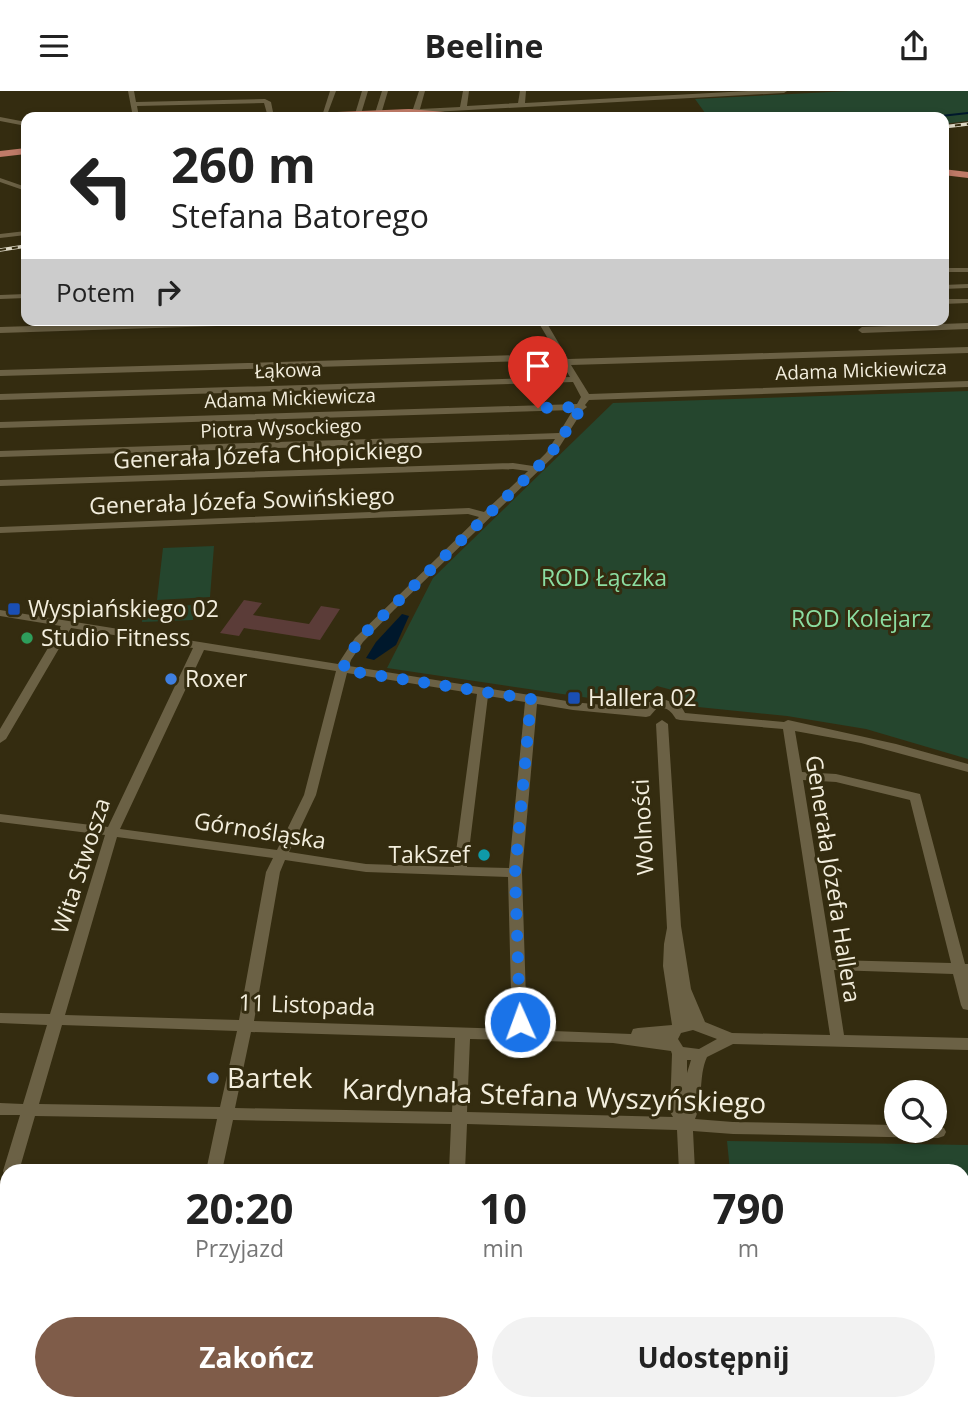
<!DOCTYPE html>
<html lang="pl">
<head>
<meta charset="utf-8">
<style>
	body { margin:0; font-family:"Open Sans",sans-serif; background:#f2f2f2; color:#222; height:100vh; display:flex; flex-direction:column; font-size:26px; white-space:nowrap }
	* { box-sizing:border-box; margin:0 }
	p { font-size:23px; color:#767676 }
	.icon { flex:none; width:38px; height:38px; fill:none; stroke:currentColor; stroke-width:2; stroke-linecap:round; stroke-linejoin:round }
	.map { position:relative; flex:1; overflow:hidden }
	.panel { position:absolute; left:0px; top:1073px; width:970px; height:247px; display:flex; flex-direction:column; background:#fff; border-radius:21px 21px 0 0; box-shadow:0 4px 10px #0003 }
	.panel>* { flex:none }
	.hud { position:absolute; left:21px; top:21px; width:928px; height:214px; border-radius:14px; box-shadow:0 4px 10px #0003; background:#fff; color:#222; overflow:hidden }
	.controls { position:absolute; left:884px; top:989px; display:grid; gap:14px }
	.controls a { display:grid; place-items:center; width:63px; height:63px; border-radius:50%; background:#fff; box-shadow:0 4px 10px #0003; font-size:35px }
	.pin { position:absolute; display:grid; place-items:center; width:60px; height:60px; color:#fff; margin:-72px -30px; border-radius:50% 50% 50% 0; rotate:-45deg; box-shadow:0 0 7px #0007 }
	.pin .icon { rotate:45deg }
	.me { position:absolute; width:77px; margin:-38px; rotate:358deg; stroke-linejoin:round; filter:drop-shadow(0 0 5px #0008) }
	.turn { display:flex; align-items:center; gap:24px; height:147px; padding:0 35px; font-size:32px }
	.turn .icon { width:91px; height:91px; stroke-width:2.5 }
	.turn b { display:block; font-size:49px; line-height:60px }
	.then { display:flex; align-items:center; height:66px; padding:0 35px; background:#0003; gap:14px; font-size:26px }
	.eta { display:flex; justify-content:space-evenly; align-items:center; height:119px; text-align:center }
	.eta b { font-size:42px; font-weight:700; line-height:49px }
	.action { display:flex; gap:14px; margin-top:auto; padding:14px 35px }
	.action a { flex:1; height:80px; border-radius:42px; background:#7f5c49; color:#fff; font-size:28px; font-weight:700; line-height:80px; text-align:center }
	.action a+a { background:#f2f2f2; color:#222 }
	header { display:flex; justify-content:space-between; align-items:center; height:91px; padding:0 35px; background:#fff; font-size:32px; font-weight:700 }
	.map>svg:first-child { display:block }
	.green { fill:#25462e }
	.water { fill:#00182c }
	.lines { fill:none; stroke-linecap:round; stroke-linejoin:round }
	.stream { stroke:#00182c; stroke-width:2 }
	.building { fill:#5b3c38 }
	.minor { fill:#6b6145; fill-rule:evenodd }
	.major { fill:#c07b68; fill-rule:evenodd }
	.rail-casing { stroke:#ddd8c6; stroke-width:3.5 }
	.rail { stroke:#342c10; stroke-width:2; stroke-dasharray:6; stroke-linecap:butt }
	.route { stroke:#1a73e8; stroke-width:12; stroke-dasharray:0 21.6 }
	.transit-dot { fill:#1a4fb4; stroke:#342c10; stroke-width:2.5 }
	.leisure-dot { fill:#2e9e5b; stroke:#342c10; stroke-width:2.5 }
	.shop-dot { fill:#3f7fe0; stroke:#342c10; stroke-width:2.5 }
	.culture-dot { fill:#0f9aa8; stroke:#342c10; stroke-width:2.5 }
	.labels { text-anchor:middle; stroke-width:6; stroke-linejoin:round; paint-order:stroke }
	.far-street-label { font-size:19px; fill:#f3eedd; stroke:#342c10 }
	.street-label { font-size:23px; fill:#f3eedd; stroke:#342c10 }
	.park-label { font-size:23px; fill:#8bdda1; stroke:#342c10 }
	.poi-label { font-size:23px; fill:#f3eedd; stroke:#342c10; text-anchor:start }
	.near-poi-label { font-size:28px; fill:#f3eedd; stroke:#342c10; text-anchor:start }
	.near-street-label { font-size:28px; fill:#f3eedd; stroke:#342c10 }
</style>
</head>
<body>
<header><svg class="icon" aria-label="menu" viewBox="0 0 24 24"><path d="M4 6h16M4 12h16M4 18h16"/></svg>Beeline<svg class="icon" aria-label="share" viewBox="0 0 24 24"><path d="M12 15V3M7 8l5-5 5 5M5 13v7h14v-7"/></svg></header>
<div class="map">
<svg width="968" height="1319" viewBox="0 0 968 1319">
	<rect width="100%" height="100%" fill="#342c10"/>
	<g class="green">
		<path d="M 850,0 L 968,0 L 968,30 L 943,33 L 943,26 L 708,26 L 695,8 Z"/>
		<path d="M 968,300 L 968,668 L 866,638 L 787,625 L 698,616 L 677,607 L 672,599 L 657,595 C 635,613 623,610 596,608 L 387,577 L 433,487 L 613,312 Z"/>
		<path d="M 214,455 L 210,506 L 157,509 L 163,457 Z"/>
		<path d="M 194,514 L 193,529 L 142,531 L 144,516 Z"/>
		<path d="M 727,1050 L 968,1054 L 968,1319 L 757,1319 L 757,1313 L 962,1312 L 962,1080 L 730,1080 Z"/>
	</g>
	<path class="water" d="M 402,523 L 409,525 L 396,554 L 374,569 L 366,567 L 376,551 Z"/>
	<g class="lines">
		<path class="stream" d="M 932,26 L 968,22"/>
	</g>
	<path class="building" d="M 244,509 L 262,512 L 253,524 L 309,533 L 321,515 L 340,518 L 320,549 L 244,537 L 239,545 L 220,542 Z"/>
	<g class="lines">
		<g class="minor">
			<path d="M 128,0 L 134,0 L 136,11 L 265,8 L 271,11 L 274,26 L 268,26 L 264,12 L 137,15 L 139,26 L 133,26 Z"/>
			<path d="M 330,0 L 336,0 L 327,24 L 322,25 Z"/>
			<path d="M 362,0 L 368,0 L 361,23 L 358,25 L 355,23 Z"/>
			<path d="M 382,0 L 388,0 L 382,20 L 413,18 L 419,0 L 425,0 L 420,18 L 460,16 L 463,0 L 469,0 L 467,15 L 518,12 L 520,0 L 526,0 L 525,12 L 748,0 L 787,0 L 784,2 L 378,24 L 375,22 Z"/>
			<path d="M 0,26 L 26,31 L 26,35 L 0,30 Z"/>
			<path d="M 0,87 L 26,96 L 26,100 L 0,91 Z"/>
			<path d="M 26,140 L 26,144 L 0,147 L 0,143 Z"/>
			<rect x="943" y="177" width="25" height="4"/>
			<path d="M 968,193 L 968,197 L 943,198 L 943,194 Z"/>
			<path d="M 26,203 L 26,207 L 0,208 L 0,204 Z"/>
			<path d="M 943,208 L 968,208 L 968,212 L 943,213 Z"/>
			<path d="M 225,229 L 316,229 L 312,232 L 0,242 L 0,236 Z"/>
			<path d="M 537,229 L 545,229 L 568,268 L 968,256 L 968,262 L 571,274 L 589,303 L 968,290 L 968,296 L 589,309 L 585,314 L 587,316 L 583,319 L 553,366 L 394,519 L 363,551 L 351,569 L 349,575 L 573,611 L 643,618 L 649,611 L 666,609 L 681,615 L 685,622 L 784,631 L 788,629 L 896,653 L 968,673 L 968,681 L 861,652 L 795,640 L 802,681 L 836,683 L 920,703 L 965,873 L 968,873 L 968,919 L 963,918 L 961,914 L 953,883 L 834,879 L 844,944 L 968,947 L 968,959 L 733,953 L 707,966 C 698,986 704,1008 695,1028 L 733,1031 L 896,1034 L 896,1040 L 934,1040 L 934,1035 L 944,1037 L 946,1041 L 944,1045 L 938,1047 L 733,1043 L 693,1040 L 695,1080 L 679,1080 L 677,1039 L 467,1033 L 465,1080 L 449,1080 L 451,1033 L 233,1029 L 222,1080 L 206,1080 L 217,1028 L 35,1025 L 19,1080 L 7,1080 L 7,1085 L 5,1085 L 3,1080 L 20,1024 L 0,1024 L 0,1012 L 23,1013 L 47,934 L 0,932 L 0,922 L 50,923 L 105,744 L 0,731 L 0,723 L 108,736 L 193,557 L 71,537 L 6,648 L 0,652 L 0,638 L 61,535 L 0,525 L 0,519 L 338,573 L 355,547 L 479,426 L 468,423 L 0,442 L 0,436 L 469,417 L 484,421 L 528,380 L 513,378 L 0,395 L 0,389 L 513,372 L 533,375 L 546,362 L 555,348 L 0,366 L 0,360 L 559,342 L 573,319 L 0,337 L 0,331 L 577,313 L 581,306 L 573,291 L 0,309 L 0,303 L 570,286 L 560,269 L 0,285 L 0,279 L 557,263 ZM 204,559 L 336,580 L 304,704 L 277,759 L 120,738 ZM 347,582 L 477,603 L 454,776 L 366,773 L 289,761 L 316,704 ZM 488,605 L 525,611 L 509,777 L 467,776 ZM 537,613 L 573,619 L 646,626 L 650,625 L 657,617 C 667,616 670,619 676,628 L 680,629 L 783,638 L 830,944 L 732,942 L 705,931 L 691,898 L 681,835 L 668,633 L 662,629 L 656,633 L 667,837 L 664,853 L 663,875 L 672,934 L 638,937 L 633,938 L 631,943 L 527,939 L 522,782 ZM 803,689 L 836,691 L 910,709 L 951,872 L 832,869 ZM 117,746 L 273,767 L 266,781 L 239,929 L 65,924 ZM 285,769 L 366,781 L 508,786 L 512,938 L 254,930 L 280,781 ZM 62,934 L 237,940 L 220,1016 L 39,1013 ZM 693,939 L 717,948 L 699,958 L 683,956 L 678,948 L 681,942 ZM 251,941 L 455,947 L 452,1021 L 235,1017 ZM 470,948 L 613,952 L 671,960 L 672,963 L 670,1021 L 673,1026 L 467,1021 ZM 687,969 L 691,969 L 687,982 Z"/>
			<path d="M 968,232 L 968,238 L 862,242 L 858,239 L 862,236 Z"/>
			<path d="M 7,1086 L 7,1117 L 0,1122 L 0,1090 Z"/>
			<path d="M 165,1312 L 183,1312 L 182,1319 L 164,1319 Z"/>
			<rect x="441" y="1312" width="18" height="7"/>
			<rect x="699" y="1312" width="18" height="7"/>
		</g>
		<g class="major">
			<path d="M 409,18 L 469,23 L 473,26 L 409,24 L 285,26 L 289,23 Z"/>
			<path d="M 26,57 L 26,63 L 0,66 L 0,60 Z"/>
			<path d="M 943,78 L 968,81 L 968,87 L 943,84 Z"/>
		</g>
		<g class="rail-casing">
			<g id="rail">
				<path d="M 943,36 L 968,33"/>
				<path d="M 0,159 L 26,155"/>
			</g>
		</g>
		<use href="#rail" class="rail"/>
	</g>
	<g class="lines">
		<path class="route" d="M 520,931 L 515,782 L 531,608 L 343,579 L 347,566 L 368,539 L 550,364 L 582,316 L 538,317"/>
	</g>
	<g class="transit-dot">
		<rect x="7" y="511" width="14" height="14" rx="3.5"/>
		<rect x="567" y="600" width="14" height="14" rx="3.5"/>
	</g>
	<circle class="leisure-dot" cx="27" cy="547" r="7"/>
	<g class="shop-dot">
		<circle cx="171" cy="588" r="7"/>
		<circle cx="213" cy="987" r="7"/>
	</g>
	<circle class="culture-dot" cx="484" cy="764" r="7"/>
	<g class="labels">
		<g class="far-street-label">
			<text transform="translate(288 279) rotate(-2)" y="7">Łąkowa</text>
			<text transform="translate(861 279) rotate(-2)" y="7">Adama Mickiewicza</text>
			<text transform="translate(290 307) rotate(-2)" y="7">Adama Mickiewicza</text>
			<text transform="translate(281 337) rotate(-2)" y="7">Piotra Wysockiego</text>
		</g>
		<g class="street-label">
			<text transform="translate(268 364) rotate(-2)" y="8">Generała Józefa Chłopickiego</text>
			<text transform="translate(242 410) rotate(-2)" y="8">Generała Józefa Sowińskiego</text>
			<text transform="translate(643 736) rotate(-93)" y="8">Wolności</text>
			<text transform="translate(260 740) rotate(9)" y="8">Górnośląska</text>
			<text transform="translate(81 775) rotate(-72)" y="8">Wita Stwosza</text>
			<text transform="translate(833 788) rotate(81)" y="8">Generała Józefa Hallera</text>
			<text transform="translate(307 914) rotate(2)" y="8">11 Listopada</text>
		</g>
		<g class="park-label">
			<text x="604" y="495">ROD Łączka</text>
			<text x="861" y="536">ROD Kolejarz</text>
		</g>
		<g class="poi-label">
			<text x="28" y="526">Wyspiańskiego 02</text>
			<text x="41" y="555">Studio Fitness</text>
			<text x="185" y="596">Roxer</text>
			<text x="588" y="615">Hallera 02</text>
			<text x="470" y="772" text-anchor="end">TakSzef</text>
		</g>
		<g class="near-poi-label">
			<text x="227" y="997">Bartek</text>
		</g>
		<g class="near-street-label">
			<text transform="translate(554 1005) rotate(2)" y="10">Kardynała Stefana Wyszyńskiego</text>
		</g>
	</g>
</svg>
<div class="controls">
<a><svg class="icon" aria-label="search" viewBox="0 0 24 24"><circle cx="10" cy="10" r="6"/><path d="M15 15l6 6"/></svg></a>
</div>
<div class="pin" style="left:538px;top:317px;background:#d93025"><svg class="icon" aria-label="arrive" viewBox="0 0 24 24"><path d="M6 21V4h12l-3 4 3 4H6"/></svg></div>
<svg class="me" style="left:520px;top:931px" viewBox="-20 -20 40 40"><circle r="17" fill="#1a73e8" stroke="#fff" stroke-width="3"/><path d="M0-11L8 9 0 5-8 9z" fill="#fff"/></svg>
<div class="hud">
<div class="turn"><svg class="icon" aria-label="left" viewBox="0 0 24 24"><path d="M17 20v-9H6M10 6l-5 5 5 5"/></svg><div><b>260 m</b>Stefana Batorego</div></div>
<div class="then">Potem<svg class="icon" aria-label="right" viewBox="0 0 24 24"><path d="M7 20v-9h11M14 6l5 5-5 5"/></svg></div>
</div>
<section class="panel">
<div class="eta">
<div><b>20:20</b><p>Przyjazd</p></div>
<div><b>10</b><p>min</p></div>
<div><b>790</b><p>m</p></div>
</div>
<div class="action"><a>Zakończ</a><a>Udostępnij</a></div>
</section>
</div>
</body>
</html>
